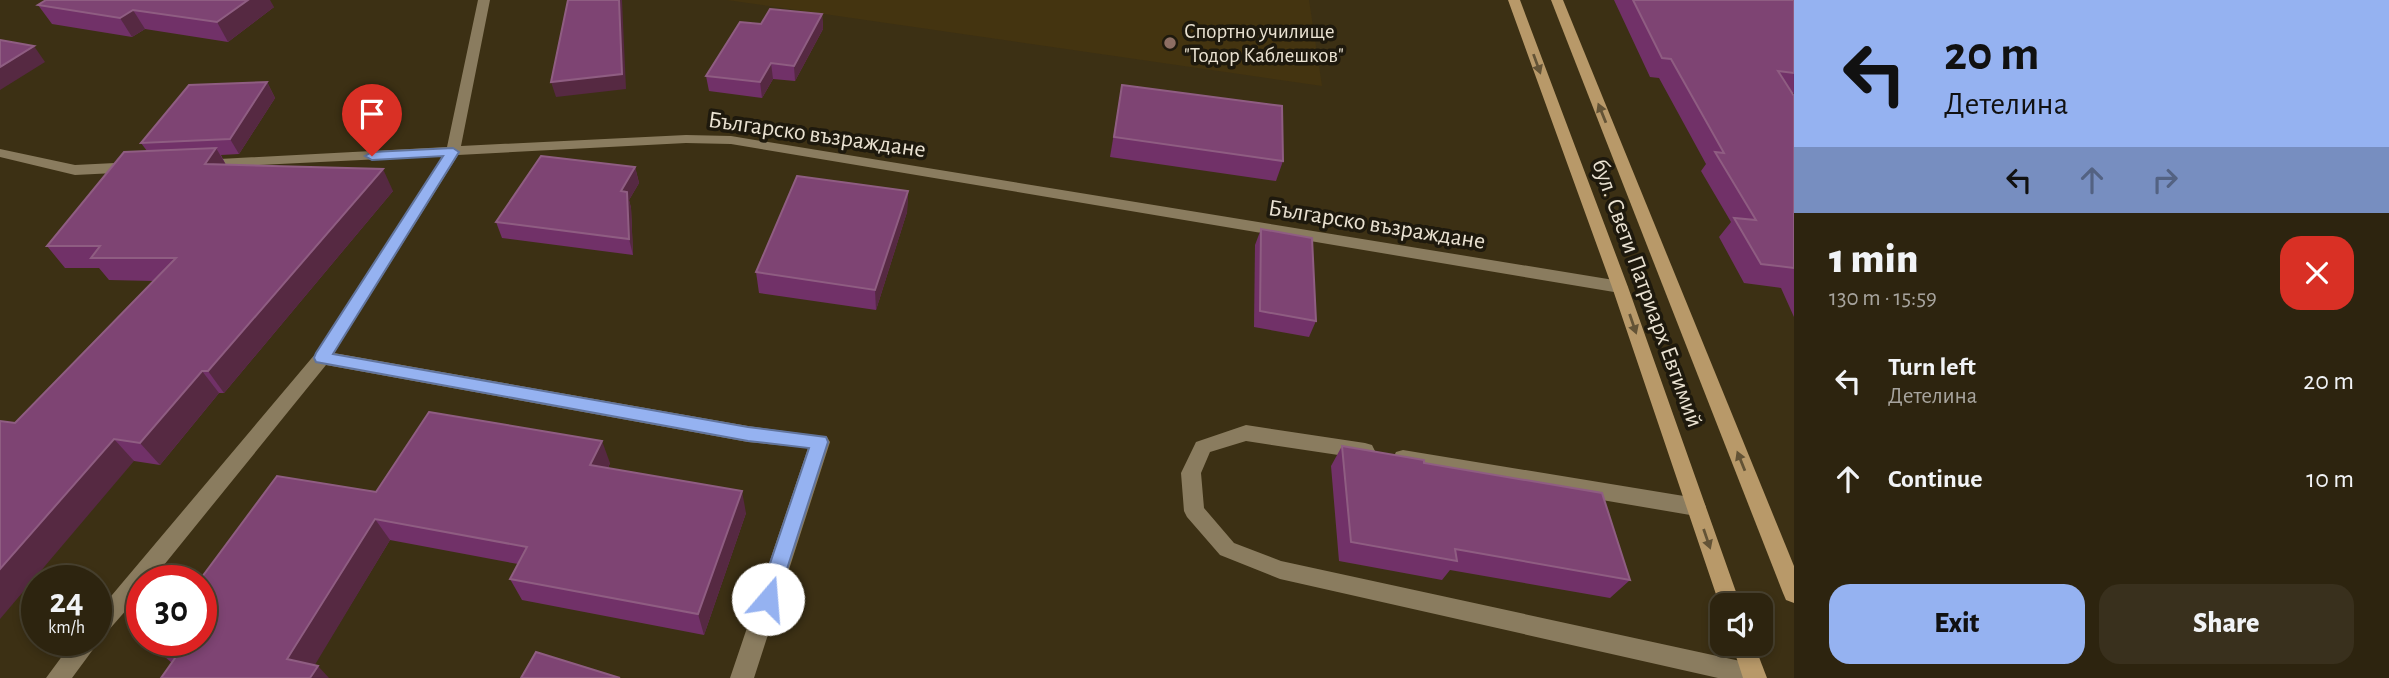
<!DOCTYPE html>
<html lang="en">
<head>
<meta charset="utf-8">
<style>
	body { margin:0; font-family:"Alegreya Sans",sans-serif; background:#39301d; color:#f1f3f6; height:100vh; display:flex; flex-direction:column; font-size:26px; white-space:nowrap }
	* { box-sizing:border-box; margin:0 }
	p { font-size:23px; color:#a7a49e }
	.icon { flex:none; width:38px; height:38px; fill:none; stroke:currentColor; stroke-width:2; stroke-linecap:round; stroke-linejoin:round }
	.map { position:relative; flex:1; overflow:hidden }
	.side { display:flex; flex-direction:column; background:#2d240f; width:595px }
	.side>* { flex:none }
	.hud { background:#95b2f1; color:#111; overflow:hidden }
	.buttons { position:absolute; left:1710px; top:593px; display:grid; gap:14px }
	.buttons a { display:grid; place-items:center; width:63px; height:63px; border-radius:14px; background:#2d240f; box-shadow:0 4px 10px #0003,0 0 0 2px #48412f; font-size:35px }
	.speed { position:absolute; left:21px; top:565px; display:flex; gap:14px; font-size:35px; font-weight:700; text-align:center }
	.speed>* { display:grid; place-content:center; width:91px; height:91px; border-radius:50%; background:#2d240f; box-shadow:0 4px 10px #0003,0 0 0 2px #48412f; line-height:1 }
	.speed small { font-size:18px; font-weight:400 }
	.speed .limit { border:10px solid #d22; background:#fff; color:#111 }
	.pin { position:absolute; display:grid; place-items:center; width:60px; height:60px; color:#fff; margin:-72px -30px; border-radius:50% 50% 50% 0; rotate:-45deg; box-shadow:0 0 7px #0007 }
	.pin .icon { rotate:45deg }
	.me { position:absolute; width:77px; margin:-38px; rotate:18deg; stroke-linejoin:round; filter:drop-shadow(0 0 5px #0008) }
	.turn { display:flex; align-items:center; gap:24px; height:147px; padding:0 35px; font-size:32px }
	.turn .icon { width:91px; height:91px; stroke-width:2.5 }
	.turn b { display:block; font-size:49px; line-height:60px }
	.lanes { display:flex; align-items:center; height:66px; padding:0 35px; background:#0003; justify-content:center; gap:35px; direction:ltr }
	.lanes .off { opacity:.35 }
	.round { display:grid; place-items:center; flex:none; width:74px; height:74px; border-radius:21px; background:#39301d }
	.overview { display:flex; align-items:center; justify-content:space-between; height:119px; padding:0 35px }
	h1 { font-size:42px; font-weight:800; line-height:52px }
	.primary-button { display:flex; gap:14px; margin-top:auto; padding:14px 35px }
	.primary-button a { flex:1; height:80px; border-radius:21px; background:#95b2f1; color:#111; font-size:28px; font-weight:800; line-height:80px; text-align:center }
	.primary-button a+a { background:#39301d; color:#f1f3f6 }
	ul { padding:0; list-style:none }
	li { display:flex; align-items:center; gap:21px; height:98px; padding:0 35px }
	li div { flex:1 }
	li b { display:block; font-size:26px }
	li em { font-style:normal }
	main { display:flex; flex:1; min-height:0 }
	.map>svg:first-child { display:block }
	.built { fill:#443410 }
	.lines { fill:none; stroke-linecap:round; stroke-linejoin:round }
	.service { fill:#8a7c5f; fill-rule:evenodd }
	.minor { fill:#8a7c5f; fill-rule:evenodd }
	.primary { fill:#b89969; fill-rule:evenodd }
	.wall { fill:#713168 }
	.shaded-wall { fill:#562942 }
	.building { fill:#7e4473; stroke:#8f5d82; stroke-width:2 }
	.oneway { fill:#635336 }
	.route { fill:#95b2f1; stroke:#61749d; stroke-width:2 }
	.education-dot { fill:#8d6e63; stroke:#1e190d; stroke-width:2.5 }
	.labels { text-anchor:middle; stroke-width:7; stroke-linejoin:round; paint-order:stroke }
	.far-poi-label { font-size:21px; fill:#eae2d2; stroke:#1e190d; text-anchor:start }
	.street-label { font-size:24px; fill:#eae2d2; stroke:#1e190d }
</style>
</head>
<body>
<main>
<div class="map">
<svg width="1794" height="678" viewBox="0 0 1794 678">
	<rect width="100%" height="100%" fill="#3c3014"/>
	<path class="built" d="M 727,0 L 1309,0 L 1322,86 Z"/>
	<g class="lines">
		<g class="service">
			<path d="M 1246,425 L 1365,443 L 1372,445 L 1375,451 L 1372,457 L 1365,459 L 1246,441 L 1210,452 L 1201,473 L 1204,508 L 1234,543 L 1281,561 L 1754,664 L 1762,667 L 1764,678 L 1718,678 L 1280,579 L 1220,555 L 1187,517 L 1184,511 L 1181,473 L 1196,442 Z"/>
			<path d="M 1403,450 L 1696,498 L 1703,501 L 1706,507 L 1703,513 L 1696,516 L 1403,466 L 1396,464 L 1393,458 L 1396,452 Z"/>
		</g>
		<g class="minor">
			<path d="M 478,0 L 490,0 L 461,146 L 686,135 L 731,136 L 1620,281 L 1628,287 L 1620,293 L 731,144 L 686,143 L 458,155 L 334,353 L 748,426 L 827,437 L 830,442 L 754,678 L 730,678 L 808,448 L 748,442 L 326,365 L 151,581 L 142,581 L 142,592 L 100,640 L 72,678 L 46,678 L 74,640 L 96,640 L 96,614 L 316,353 L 443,156 L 201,168 L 194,164 L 201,160 L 447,147 Z"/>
			<path d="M 0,149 L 75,165 L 135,162 L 142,167 L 135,172 L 75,175 L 0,157 Z"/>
		</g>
		<g class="primary">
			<path d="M 1508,0 L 1520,0 L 1628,287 L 1741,606 L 1722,606 L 1722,612 L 1612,287 Z"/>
			<path d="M 1551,0 L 1563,0 L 1794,566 L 1794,603 L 1786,600 L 1783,593 Z"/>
			<path d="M 1732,644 L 1754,644 L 1767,678 L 1743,678 Z"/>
		</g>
	</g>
	<g class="wall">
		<path d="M 1614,0 L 1794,0 L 1794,93 L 1792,93 L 1794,96 L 1794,317 L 1781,288 L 1744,283 L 1719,237 L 1731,222 L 1701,171 L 1706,164 L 1659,78 L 1650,77 Z"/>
		<path d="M 38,5 L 274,7 L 228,42 L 145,29 L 132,37 L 52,24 Z"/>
		<path d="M 822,14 L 823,29 L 795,81 L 773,79 L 762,98 L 709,91 L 706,76 Z"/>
		<path d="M 267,82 L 275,98 L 239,154 L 221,155 L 226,165 L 393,191 L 224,393 L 219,393 L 160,465 L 134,461 L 15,423 L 154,281 L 109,280 L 99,268 L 65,268 L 47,246 L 147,151 L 141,143 Z"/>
		<path d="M 1122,85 L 1283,161 L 1276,181 L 1110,157 Z"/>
		<path d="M 635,167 L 639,183 L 629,200 L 631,208 L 633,255 L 502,238 L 496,222 Z"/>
		<path d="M 908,191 L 907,212 L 876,310 L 759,293 L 756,272 Z"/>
		<path d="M 1261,229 L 1316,321 L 1309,337 L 1254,327 L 1255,245 Z"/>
		<path d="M 1342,446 L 1424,463 L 1630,580 L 1610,598 L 1450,570 L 1442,580 L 1339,561 L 1331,466 Z"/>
		<path d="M 610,463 L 608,468 L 746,513 L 704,635 L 522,600 L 510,579 L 518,564 L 390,540 L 314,665 L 172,663 L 152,646 L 376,492 Z"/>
	</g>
	<g class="shaded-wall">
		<path d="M 248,0 L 270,0 L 274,7 L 228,42 L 217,22 Z"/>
		<path d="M 619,0 L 622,0 L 626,89 L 556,97 L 551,82 Z"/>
		<path d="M 133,10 L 145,29 L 132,37 L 120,18 Z"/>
		<path d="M 822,14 L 823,29 L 795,81 L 794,66 Z"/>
		<path d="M 34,46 L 45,62 L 0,90 L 0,67 Z"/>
		<path d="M 771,63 L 773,79 L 762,98 L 760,82 Z"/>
		<path d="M 267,82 L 275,98 L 239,154 L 230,139 Z"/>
		<path d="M 216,148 L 229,170 L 205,164 Z"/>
		<path d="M 635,167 L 639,183 L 629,200 L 631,208 L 633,255 L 629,239 L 621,191 Z"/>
		<path d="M 383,169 L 393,191 L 224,393 L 208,371 Z"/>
		<path d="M 908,191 L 907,212 L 876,310 L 875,290 Z"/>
		<path d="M 202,371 L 219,393 L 160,465 L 140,443 Z"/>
		<path d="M 114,439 L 134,461 L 0,619 L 0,569 Z"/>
		<path d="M 602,441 L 610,463 L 598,488 L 590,465 Z"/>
		<path d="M 742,491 L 746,513 L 704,635 L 698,614 Z"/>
		<path d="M 375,519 L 390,540 L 307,678 L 287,659 Z"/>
		<path d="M 318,666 L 329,678 L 310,678 Z"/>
	</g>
	<g class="building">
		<path d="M 46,0 L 248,0 L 217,22 L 133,10 L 120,18 L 38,5 Z"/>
		<path d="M 568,0 L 619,0 L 622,74 L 551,82 Z"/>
		<path d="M 1633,0 L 1794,0 L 1794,73 L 1778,71 L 1794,96 L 1794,268 L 1761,264 L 1734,218 L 1756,220 L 1715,152 L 1724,153 L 1671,59 L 1662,58 Z"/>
		<path d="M 770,9 L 822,14 L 794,66 L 771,63 L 760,82 L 706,76 L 740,22 L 761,24 Z"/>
		<path d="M 0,40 L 34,46 L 0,67 Z"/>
		<path d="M 267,82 L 230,139 L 141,143 L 189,85 Z"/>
		<path d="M 1122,85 L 1282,106 L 1283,161 L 1114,137 Z"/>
		<path d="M 216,148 L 205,164 L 383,169 L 208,371 L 202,371 L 140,443 L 114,439 L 0,569 L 0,421 L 15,423 L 176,258 L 91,258 L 100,246 L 47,246 L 124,152 Z"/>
		<path d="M 541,156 L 635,167 L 621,191 L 627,192 L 629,239 L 496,222 Z"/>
		<path d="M 797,176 L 908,191 L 875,290 L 756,272 Z"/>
		<path d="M 1261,229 L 1312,238 L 1316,321 L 1260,311 Z"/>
		<path d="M 429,412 L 602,441 L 590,465 L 742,491 L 698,614 L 510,579 L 527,547 L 375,519 L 287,659 L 318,666 L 310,678 L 161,678 L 180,651 L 152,646 L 155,640 L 201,640 L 201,581 L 199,581 L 277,476 L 376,492 Z"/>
		<path d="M 1342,446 L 1424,460 L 1424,463 L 1602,493 L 1630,580 L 1455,549 L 1457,561 L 1351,542 Z"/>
		<path d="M 536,652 L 620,678 L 521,678 Z"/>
	</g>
	<defs><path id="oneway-solid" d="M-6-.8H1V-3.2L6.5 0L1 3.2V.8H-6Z" transform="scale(1.75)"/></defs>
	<g class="oneway">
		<use href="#oneway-solid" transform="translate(1537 64) rotate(70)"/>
		<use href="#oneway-solid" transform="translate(1602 113) rotate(-112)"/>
		<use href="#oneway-solid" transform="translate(1633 324) rotate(71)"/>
		<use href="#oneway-solid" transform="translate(1741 461) rotate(-112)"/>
		<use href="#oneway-solid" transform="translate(1707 539) rotate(71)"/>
	</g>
	<path class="route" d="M 453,148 L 459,152 L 333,354 L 748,427 L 826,437 L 828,442 L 775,606 L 768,608 L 761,606 L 758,599 L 809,448 L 748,441 L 316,362 L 314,358 L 316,353 L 443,156 L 372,160 L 365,156 L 372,152 Z"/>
	<circle class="education-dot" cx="1170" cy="43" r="7"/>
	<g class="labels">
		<g class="far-poi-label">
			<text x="1184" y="38">Спортно училище<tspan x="1184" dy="24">"Тодор Каблешков"</tspan></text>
		</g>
		<g class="street-label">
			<text transform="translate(817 134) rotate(8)" y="8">Българско възраждане</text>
			<text transform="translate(1377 224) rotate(9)" y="8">Българско възраждане</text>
			<text transform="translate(1648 293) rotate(70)" y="8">бул. Свети Патриарх Евтимий</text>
		</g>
	</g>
</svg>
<div class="buttons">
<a><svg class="icon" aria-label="sound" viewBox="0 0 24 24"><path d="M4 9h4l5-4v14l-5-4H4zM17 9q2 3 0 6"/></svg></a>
</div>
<div class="speed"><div>24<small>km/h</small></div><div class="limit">30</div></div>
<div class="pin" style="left:372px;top:156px;background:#d93025"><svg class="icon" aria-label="arrive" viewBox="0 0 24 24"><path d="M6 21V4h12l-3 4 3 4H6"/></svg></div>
<svg class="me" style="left:768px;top:599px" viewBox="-20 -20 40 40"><circle r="19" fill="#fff"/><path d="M0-13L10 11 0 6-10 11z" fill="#95b2f1"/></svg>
</div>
<section class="side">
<div class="hud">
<div class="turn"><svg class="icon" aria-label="left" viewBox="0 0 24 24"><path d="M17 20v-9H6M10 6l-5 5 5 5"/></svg><div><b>20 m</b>Детелина</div></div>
<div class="lanes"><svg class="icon" aria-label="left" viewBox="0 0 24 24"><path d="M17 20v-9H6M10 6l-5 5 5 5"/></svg><svg class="icon off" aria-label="ahead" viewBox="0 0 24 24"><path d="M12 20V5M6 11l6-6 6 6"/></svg><svg class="icon off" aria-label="right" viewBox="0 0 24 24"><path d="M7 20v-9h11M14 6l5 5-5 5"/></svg></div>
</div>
<div class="overview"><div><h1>1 min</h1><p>130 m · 15:59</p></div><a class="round" style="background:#d93025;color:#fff"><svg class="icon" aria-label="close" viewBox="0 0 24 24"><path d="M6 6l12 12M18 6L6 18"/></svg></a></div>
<ul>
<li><svg class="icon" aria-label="left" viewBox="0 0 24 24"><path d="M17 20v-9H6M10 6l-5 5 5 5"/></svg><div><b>Turn left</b><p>Детелина</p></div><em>20 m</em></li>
<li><svg class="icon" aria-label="ahead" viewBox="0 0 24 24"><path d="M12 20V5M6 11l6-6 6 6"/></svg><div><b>Continue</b></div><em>10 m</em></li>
</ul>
<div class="primary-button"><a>Exit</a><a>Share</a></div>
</section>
</main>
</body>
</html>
